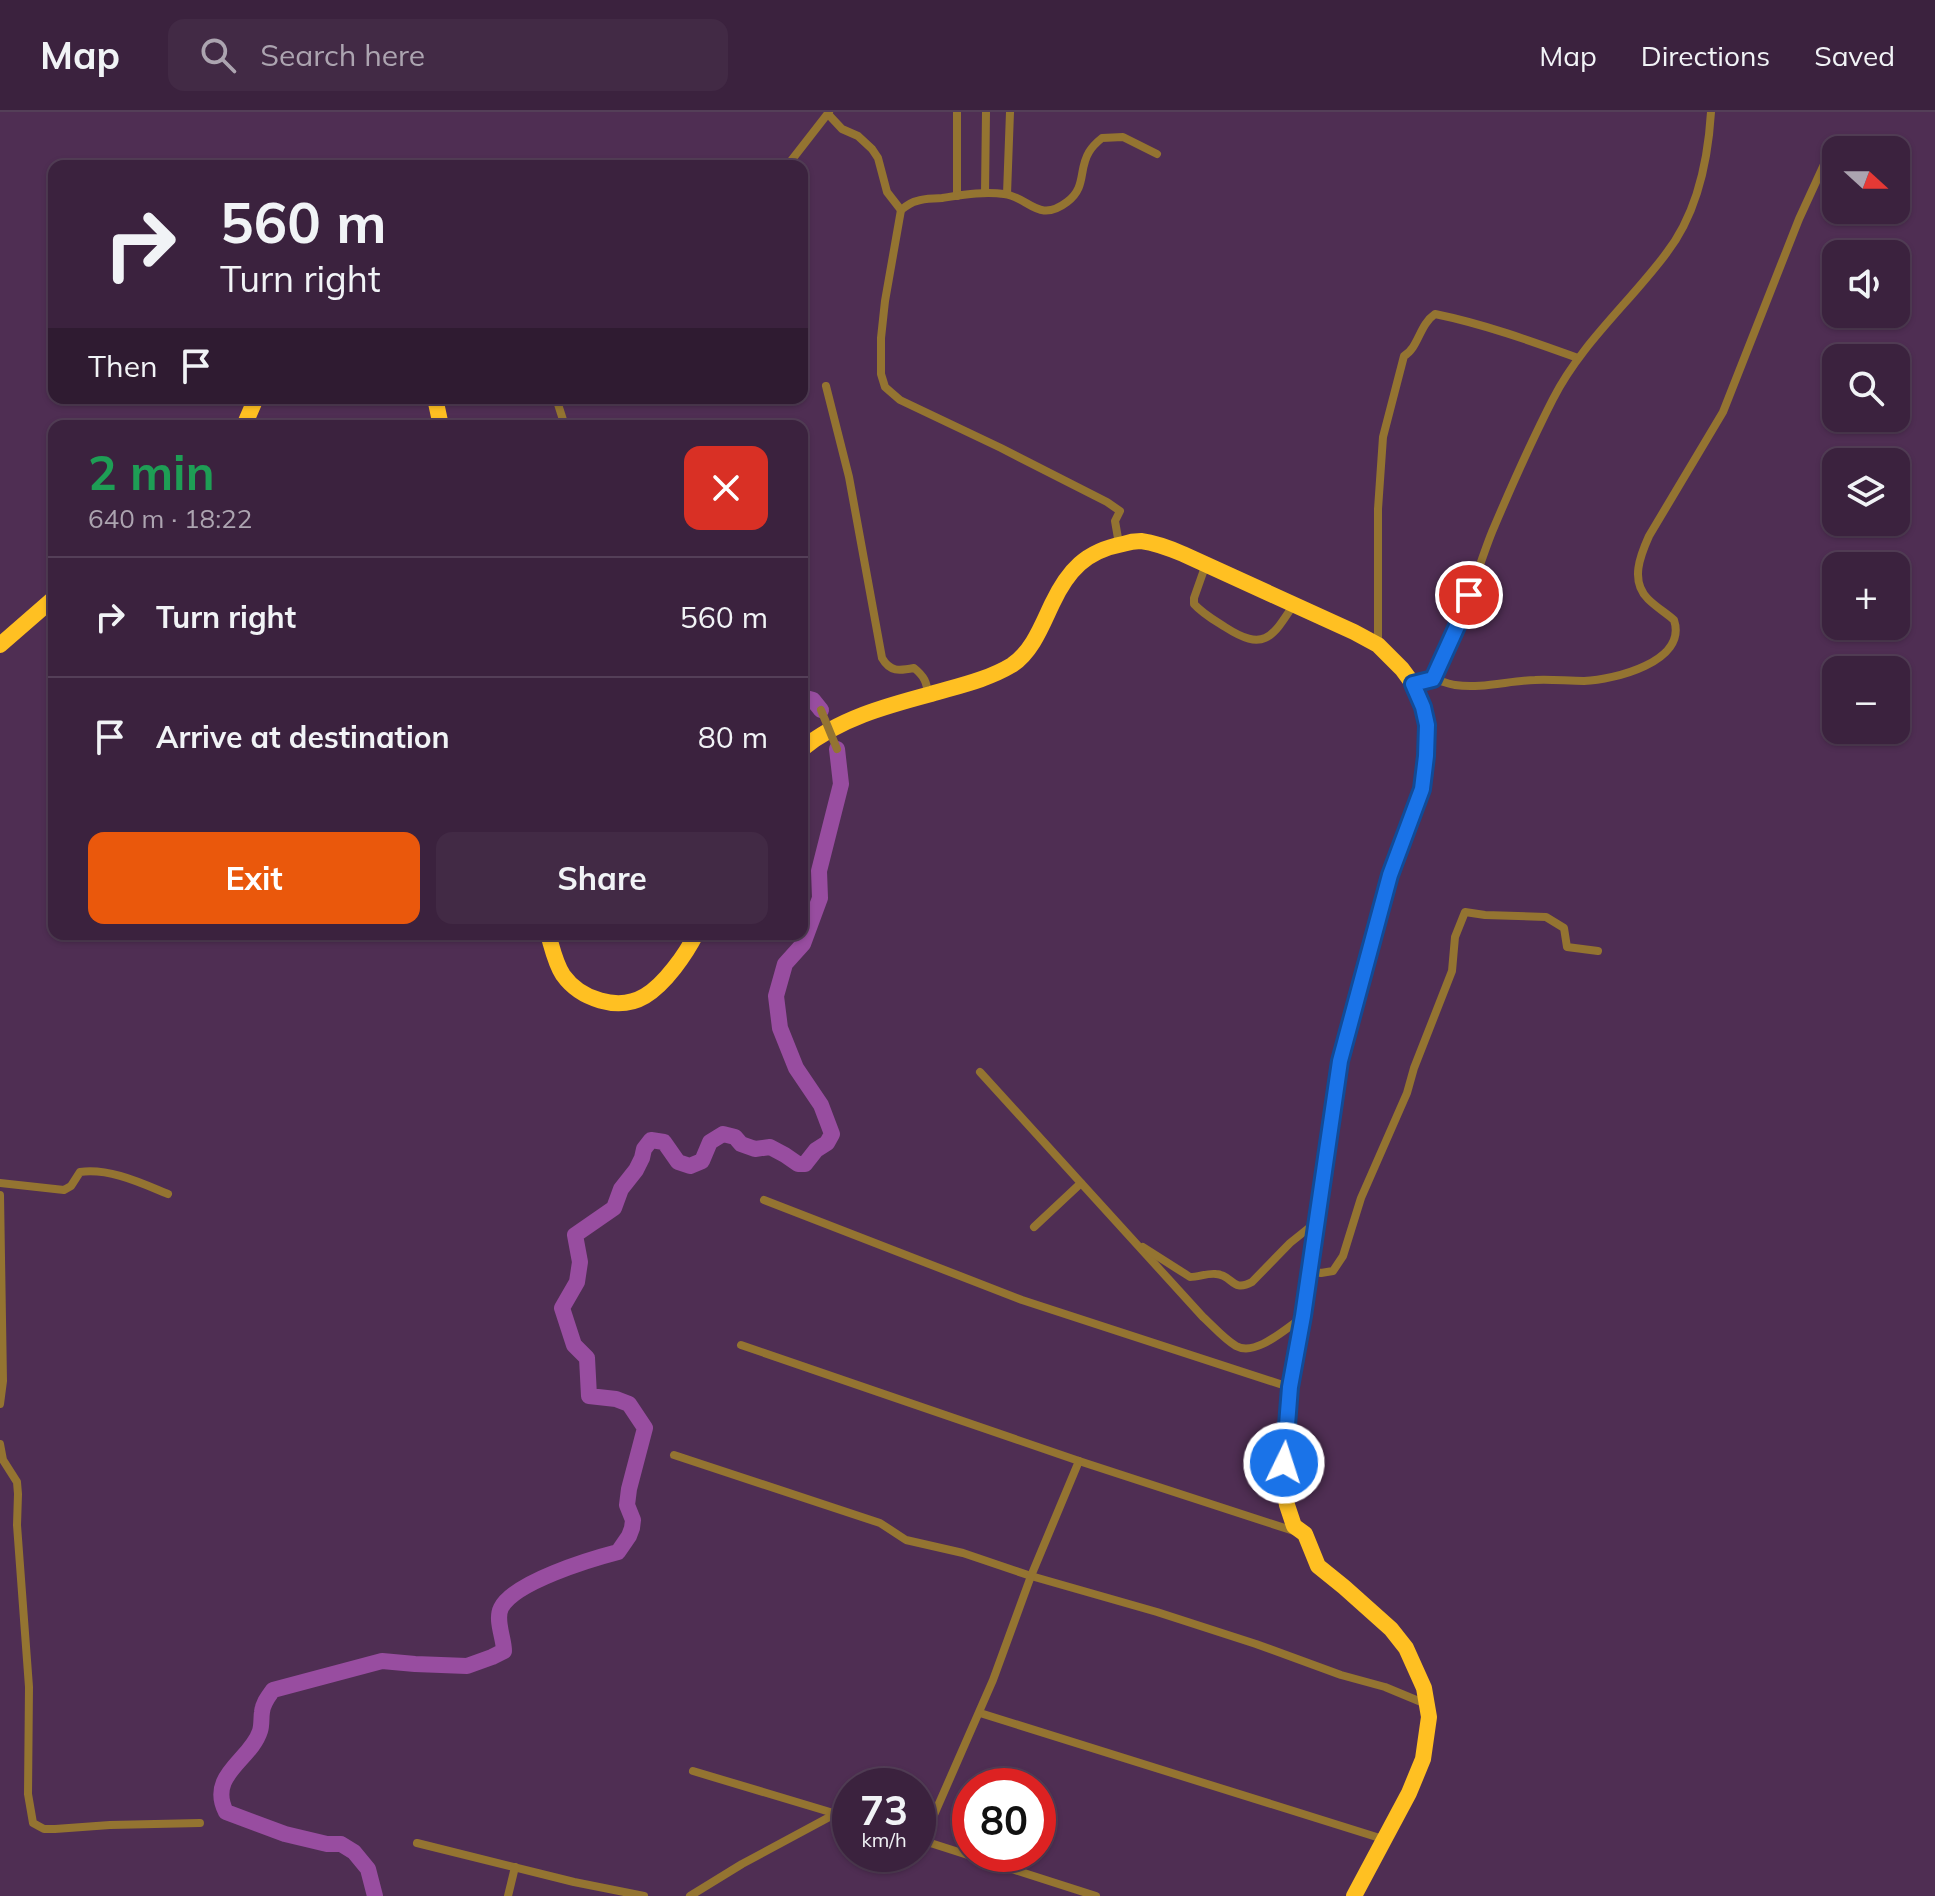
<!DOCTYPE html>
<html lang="en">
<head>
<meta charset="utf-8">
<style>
	body { margin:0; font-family:Mulish,sans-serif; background:#422a45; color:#f1f3f6; height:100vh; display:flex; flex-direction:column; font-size:30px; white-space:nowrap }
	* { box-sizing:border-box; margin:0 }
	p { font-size:26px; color:#aca4b0 }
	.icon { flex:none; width:44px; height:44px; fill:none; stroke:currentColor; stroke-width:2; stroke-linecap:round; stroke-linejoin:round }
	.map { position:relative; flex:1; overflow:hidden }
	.side { position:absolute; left:48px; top:308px; width:760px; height:520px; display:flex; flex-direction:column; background:#3b223e; border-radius:16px; box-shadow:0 2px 6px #0004,0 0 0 2px #543f58 }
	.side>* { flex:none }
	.guide { position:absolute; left:48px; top:48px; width:760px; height:244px; border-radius:16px; box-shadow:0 2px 6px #0004,0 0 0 2px #543f58; background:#3b223e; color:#f1f3f6; overflow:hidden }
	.needle { width:52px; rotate:111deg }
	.fabs { position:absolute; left:1822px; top:24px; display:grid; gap:16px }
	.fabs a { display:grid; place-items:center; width:88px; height:88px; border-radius:16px; background:#3b223e; box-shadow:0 2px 6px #0004,0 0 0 2px #543f58; font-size:40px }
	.speed { position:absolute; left:832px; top:1656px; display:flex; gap:16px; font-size:40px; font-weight:700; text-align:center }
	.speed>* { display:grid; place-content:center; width:104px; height:104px; border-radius:50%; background:#3b223e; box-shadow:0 2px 6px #0004,0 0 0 2px #543f58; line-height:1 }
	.speed small { font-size:20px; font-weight:400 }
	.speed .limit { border:12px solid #d22; background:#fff; color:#111 }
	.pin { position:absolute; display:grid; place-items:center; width:68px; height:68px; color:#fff; margin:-34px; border:4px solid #fff; border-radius:50%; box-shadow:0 2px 8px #0007 }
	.me { position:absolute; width:88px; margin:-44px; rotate:4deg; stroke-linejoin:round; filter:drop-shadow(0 0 6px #0008) }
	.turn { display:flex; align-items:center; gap:28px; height:168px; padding:0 40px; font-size:36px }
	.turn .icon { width:104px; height:104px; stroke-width:2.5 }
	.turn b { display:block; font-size:56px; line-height:68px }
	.then { display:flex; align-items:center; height:76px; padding:0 40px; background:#0003; gap:16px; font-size:30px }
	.round { display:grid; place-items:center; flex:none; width:84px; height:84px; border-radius:16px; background:#422a45 }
	.headline { display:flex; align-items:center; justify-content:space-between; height:136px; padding:0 40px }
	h1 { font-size:48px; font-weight:700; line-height:60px; color:#1e9e55 }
	.button { display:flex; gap:16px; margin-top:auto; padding:16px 40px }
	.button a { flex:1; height:92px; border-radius:16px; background:#ea580c; color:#fff; font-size:32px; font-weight:700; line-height:92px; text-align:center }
	.button a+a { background:#422a45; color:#f1f3f6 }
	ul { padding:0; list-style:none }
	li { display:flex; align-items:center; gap:24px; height:120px; padding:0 40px; border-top:2px solid #543f58 }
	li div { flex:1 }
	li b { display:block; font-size:30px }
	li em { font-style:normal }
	header { display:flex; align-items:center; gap:48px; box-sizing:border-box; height:112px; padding:0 40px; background:#3b223e; border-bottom:2px solid #543f58 }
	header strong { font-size:38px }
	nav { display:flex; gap:44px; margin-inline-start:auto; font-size:28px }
	.search { width:560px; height:72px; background:#422a45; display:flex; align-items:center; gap:20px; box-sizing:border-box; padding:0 28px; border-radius:16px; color:#aca4b0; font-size:30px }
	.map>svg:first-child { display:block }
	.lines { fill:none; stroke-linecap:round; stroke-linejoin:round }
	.river { stroke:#984da0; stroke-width:16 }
	.street { stroke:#947431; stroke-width:8 }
	.highway { stroke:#ffc022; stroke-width:16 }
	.street-bridge { stroke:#947431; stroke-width:8 }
	.route-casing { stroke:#114b97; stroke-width:20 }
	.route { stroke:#1a73e8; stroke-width:14 }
</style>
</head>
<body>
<header>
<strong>Map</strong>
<div class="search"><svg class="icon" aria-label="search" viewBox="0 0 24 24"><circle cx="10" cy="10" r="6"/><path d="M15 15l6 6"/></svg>Search here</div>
<nav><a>Map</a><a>Directions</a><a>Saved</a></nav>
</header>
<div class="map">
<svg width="1935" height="1784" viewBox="0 0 1935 1784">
	<rect width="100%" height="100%" fill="#4f2e53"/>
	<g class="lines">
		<g class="river">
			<path d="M 802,585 L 813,588 L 821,598"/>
			<path d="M 375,1784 L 368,1757 L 354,1740 L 341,1732 L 327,1732 L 285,1722 L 226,1700 C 207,1663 251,1648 260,1619 C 262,1613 261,1606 262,1600 C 263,1591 268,1585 273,1578 L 382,1549 L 415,1552 L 467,1554 L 492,1545 L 504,1539 C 504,1526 495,1508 501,1496 C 514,1470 591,1447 618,1440 L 629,1424 L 632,1416 L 633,1408 L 627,1393 L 629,1377 L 645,1316 L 629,1292 L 616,1287 L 589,1284 L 587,1246 L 574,1233 L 562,1196 L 577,1170 L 580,1150 L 575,1123 L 614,1096 L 621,1077 L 636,1058 L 642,1046 L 644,1037 L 651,1028 L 664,1030 L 678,1050 L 690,1054 L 702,1049 L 710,1030 L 723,1022 L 735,1025 L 741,1032 L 755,1037 L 770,1035 L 785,1043 L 798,1052 L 805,1052 L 816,1038 L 827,1031 L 832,1022 L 821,993 L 796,956 L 780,916 L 776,884 L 785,852 L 803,832 L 820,786 L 819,759 L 841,672 L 837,637"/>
		</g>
		<g class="street">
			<path d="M 957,0 L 957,84"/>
			<path d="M 828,2 L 842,17 L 858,24 L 872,37 L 878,46 L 887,80 L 901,98 C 906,94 911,90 917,89 C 925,86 934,87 942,86 C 962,83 984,79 1004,82 C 1029,85 1038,112 1067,90 C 1087,75 1078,58 1089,40 C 1092,35 1097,30 1102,26 L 1123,25 L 1157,42"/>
			<path d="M 787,54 L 829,0"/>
			<path d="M 985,81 L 986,0"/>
			<path d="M 1007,82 L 1010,0"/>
			<path d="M 901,98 L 885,189 L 881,226 L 881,262 L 885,275 L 900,288 L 1001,336 L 1107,390 L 1120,399 L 1115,409 L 1119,432"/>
			<path d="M 826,274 L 849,365 L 882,546 C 890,560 899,559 914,556 C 924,564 927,570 928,583"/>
			<path d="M 556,286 L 565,314"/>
			<path d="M 1206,452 L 1194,486 L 1194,492 C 1203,502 1214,508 1225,515 C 1264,540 1272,526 1294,492"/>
			<path d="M 1378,532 L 1378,397 L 1383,325 L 1404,244 C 1419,235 1419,213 1435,202 C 1484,212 1531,229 1578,246"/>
			<path d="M 1433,567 C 1442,549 1451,530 1459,512 C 1471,482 1480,450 1492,420 C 1511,375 1531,330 1553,287 C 1581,232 1628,192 1665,143 C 1696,104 1708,49 1711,0"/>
			<path d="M 1413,572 C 1419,571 1425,569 1431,568 C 1439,567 1447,572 1455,573 C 1481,577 1508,569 1535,568 C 1551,567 1567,569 1584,569 C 1613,568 1688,550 1674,508 C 1666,501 1656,495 1648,487 C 1630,469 1640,444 1649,424 L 1723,300 L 1799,107 L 1827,46 L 1830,42 L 1836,39"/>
			<path d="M 980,960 L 1203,1205 C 1213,1214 1224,1227 1236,1234 C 1256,1245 1286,1216 1303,1205"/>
			<path d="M 0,1071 L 64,1078 L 71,1074 L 80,1060 C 110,1056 141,1071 168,1082"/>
			<path d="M 0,1083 L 3,1269 L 0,1292"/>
			<path d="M 764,1088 L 1022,1188 L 1289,1275"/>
			<path d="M 1034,1115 L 1081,1071"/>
			<path d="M 1143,1135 L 1190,1165 C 1199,1165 1207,1161 1216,1162 C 1233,1163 1232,1181 1252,1170 L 1290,1131 L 1315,1111"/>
			<path d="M 1310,1159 L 1321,1161 L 1333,1159 L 1343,1144 L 1361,1086 L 1407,981 L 1414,956 L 1452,859 L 1455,825 L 1465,800 L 1485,803 L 1546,805 L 1564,816 L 1567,835 L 1598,839"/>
			<path d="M 741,1233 L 1079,1349 L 1297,1420"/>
			<path d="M 0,1332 L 3,1348 L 17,1370 L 18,1382 L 17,1413 L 29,1575 L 28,1682 L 33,1711 L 44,1717 L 55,1717 L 110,1713 L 200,1711"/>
			<path d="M 674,1343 L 880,1411 L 906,1428 L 963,1441 L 1031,1464 L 1157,1500 L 1256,1532 L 1341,1563 L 1385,1575 L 1426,1592"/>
			<path d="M 980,1601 L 1383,1727"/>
			<path d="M 693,1659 L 850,1706"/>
			<path d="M 921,1728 L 1096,1784"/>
			<path d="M 923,1728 L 993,1568 L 1031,1464 L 1079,1349"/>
			<path d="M 417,1731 L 574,1770 L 644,1784"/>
			<path d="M 508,1784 L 515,1755"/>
			<path d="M 690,1784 L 742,1752 L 835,1702"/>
		</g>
		<g class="highway">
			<path d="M 435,286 L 441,314"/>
			<path d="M 244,314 L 256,286"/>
			<path d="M 0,533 L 54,486"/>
			<path d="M 802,637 C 838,607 886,594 931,582 C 958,574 987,568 1012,553 C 1032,540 1042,513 1052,492 C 1068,458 1086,439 1123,432 C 1129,430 1135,429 1141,429 C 1156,431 1169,436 1183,442 L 1354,520 L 1378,533 L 1402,557 L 1413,572 L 1423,595 L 1427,613 L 1426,644 L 1422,677 L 1390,763 L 1340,949 L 1303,1204 L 1290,1275 L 1284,1376 L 1287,1393 L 1294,1414 L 1305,1422 L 1318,1454 L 1344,1475 L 1391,1517 L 1406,1536 L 1424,1576 L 1429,1605 L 1423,1647 L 1409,1681 L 1354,1784"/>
			<path d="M 548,822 C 552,835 555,851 563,863 C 580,887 618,900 645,884 C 665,872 686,842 696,822"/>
		</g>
		<path class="street-bridge" d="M 821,598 L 837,637"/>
	</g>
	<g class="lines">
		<g class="route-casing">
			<path id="route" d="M 1284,1351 L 1290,1275 L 1303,1204 L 1340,949 L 1390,763 L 1422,677 L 1426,644 L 1427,613 L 1423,595 L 1413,572 L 1433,567 L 1458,512 L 1469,483"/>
		</g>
		<use href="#route" class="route"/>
	</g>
</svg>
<div class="fabs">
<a><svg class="needle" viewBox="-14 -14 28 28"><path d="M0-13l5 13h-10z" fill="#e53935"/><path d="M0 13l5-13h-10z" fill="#aca4b0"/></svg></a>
<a><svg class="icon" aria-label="sound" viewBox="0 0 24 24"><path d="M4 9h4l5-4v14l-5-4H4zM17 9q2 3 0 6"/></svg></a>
<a><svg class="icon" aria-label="search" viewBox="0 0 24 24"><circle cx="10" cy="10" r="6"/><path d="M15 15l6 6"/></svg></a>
<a><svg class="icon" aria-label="layers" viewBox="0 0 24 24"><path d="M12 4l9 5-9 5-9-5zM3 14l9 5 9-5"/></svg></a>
<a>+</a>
<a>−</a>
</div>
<div class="speed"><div>73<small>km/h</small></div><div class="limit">80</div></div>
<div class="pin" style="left:1469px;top:483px;background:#d93025"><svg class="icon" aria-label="arrive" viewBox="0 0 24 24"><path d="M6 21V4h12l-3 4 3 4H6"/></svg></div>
<svg class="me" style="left:1284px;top:1351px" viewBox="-20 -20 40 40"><circle r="17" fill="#1a73e8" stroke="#fff" stroke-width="3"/><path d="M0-11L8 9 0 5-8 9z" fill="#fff"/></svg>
<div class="guide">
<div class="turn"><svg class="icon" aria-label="right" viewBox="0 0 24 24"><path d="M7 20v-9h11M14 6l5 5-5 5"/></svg><div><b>560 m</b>Turn right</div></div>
<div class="then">Then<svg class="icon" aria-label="arrive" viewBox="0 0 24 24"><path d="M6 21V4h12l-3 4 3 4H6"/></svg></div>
</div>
<section class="side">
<div class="headline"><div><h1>2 min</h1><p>640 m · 18:22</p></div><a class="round" style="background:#d93025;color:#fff"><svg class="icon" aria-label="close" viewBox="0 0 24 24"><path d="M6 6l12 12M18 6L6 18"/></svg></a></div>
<ul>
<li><svg class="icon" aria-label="right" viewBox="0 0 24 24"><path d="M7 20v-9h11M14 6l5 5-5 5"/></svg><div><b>Turn right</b></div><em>560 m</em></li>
<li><svg class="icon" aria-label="arrive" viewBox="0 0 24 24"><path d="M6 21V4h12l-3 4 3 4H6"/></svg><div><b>Arrive at destination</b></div><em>80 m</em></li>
</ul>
<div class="button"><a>Exit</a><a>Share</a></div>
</section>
</div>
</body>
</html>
